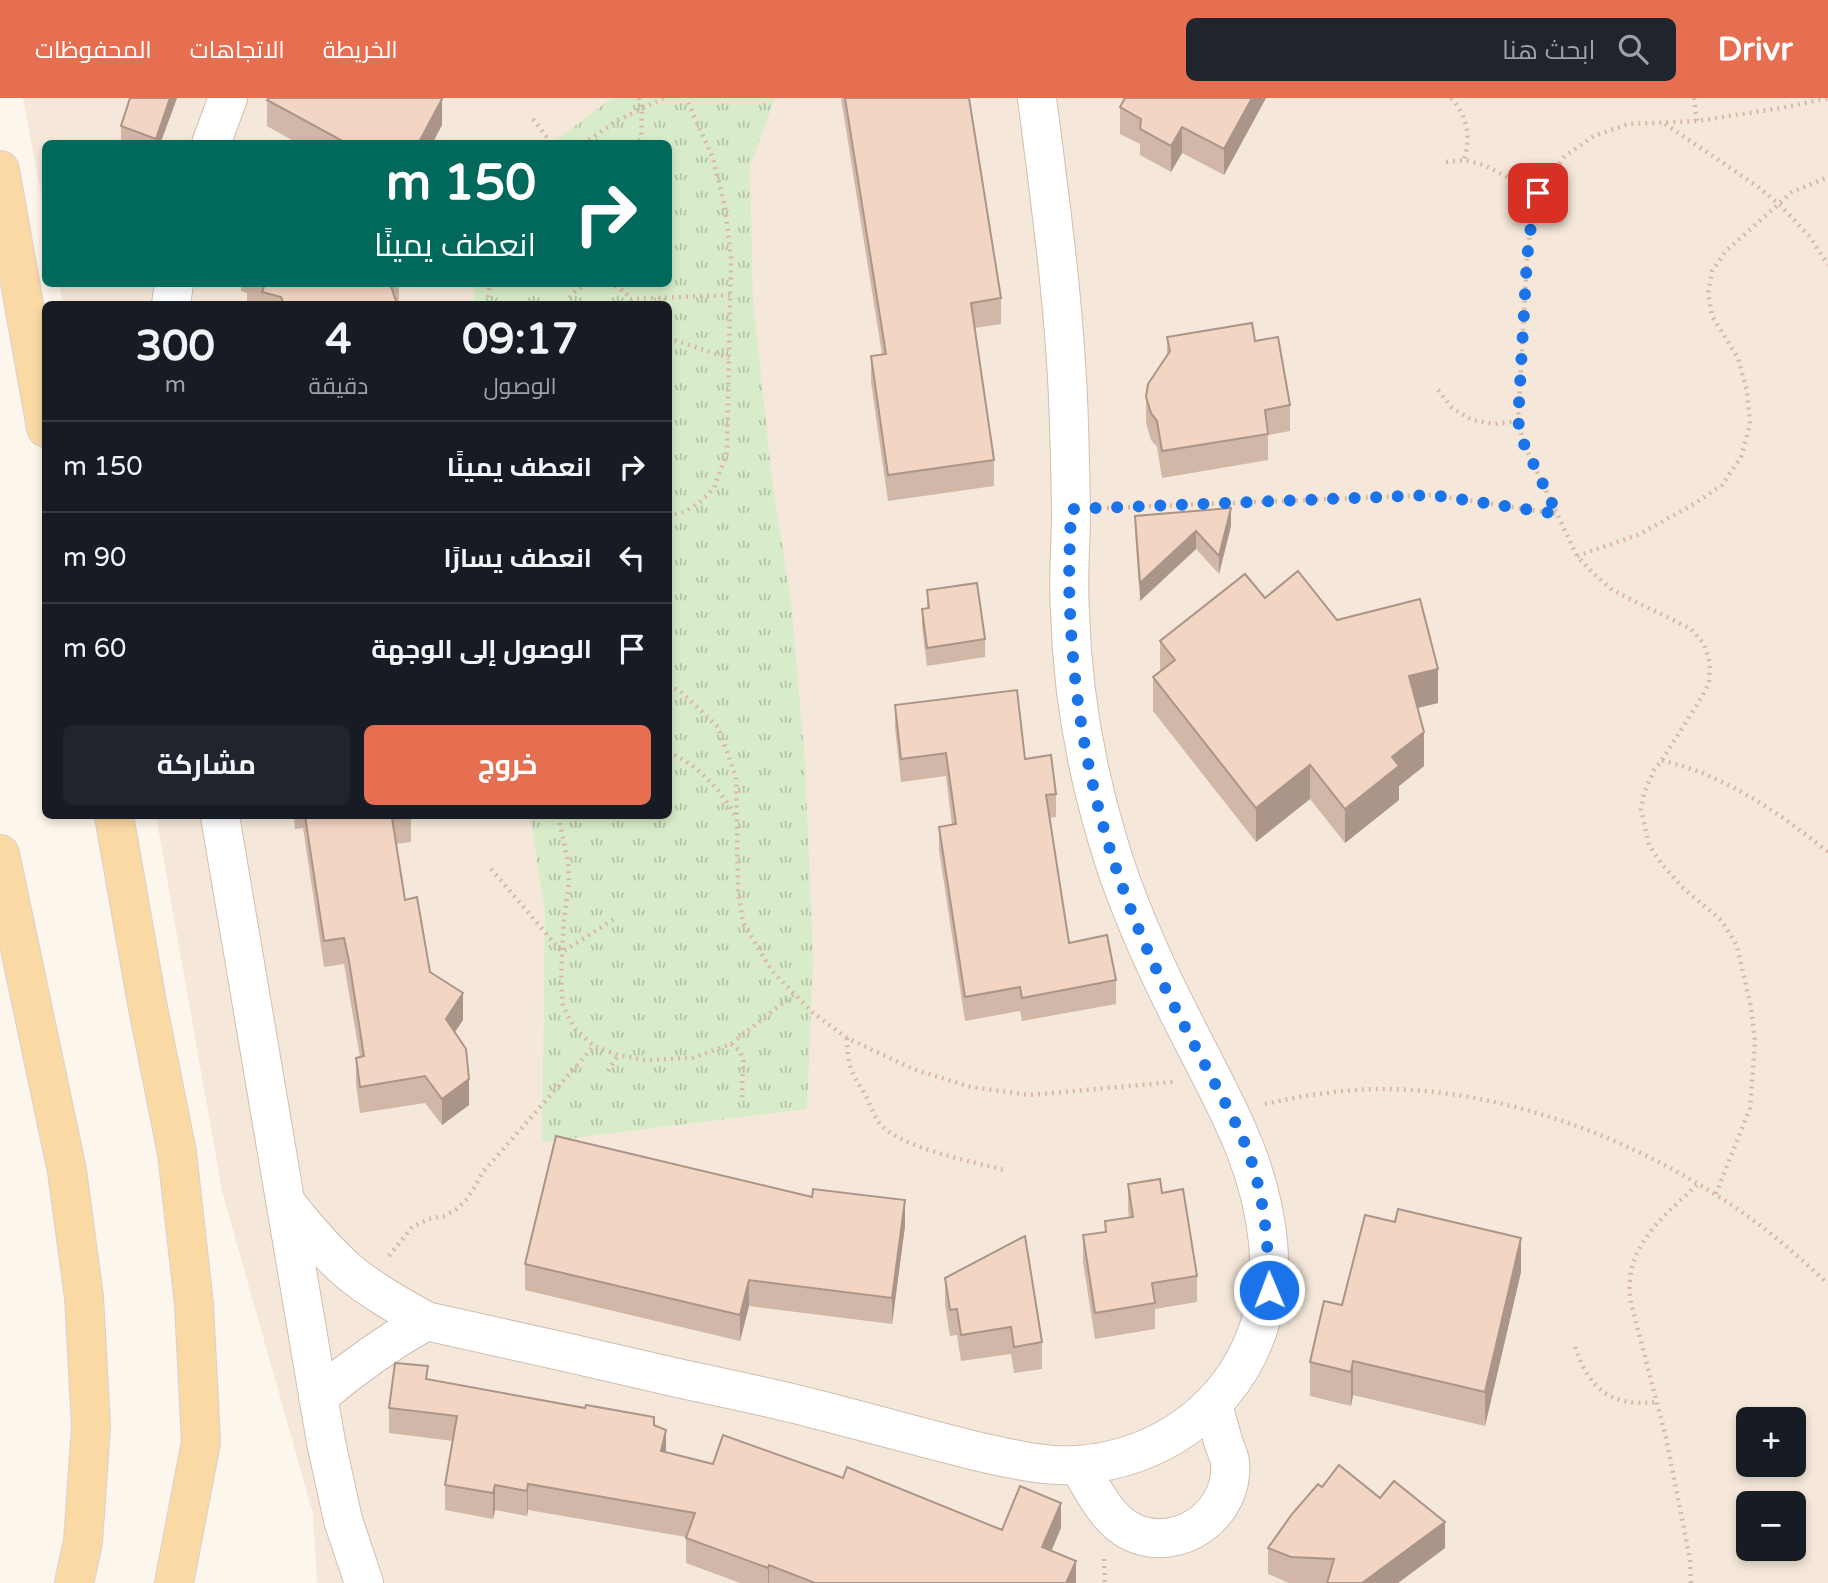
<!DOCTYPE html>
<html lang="ar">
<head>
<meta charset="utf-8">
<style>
	body { margin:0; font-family:"Varela Round",Cairo,sans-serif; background:#20242c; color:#f1f3f6; direction:rtl; height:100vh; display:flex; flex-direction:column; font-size:26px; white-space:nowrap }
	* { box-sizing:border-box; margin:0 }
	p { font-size:23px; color:#9ea1a6 }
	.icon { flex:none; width:38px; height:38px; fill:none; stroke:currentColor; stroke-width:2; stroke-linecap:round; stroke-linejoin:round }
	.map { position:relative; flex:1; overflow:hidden; direction:ltr }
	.drawer { position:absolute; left:42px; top:203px; width:630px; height:518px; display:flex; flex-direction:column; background:#171b24; border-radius:10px; box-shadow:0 4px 10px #0003; direction:rtl }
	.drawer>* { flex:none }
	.top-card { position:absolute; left:42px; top:42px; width:630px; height:147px; border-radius:10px; box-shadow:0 4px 10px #0003; direction:rtl; background:#00695c; color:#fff; overflow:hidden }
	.tools { position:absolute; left:1736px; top:1309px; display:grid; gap:14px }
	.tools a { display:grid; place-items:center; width:70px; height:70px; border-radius:10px; background:#171b24; box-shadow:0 4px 10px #0003; font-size:35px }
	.pin { position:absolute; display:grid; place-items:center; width:60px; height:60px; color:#fff; margin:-30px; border-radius:14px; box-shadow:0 4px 10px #0006 }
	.me { position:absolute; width:77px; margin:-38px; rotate:359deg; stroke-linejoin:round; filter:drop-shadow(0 0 5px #0008) }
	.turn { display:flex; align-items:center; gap:24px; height:147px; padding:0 21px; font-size:32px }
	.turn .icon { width:91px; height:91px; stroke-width:2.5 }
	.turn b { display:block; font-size:49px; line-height:60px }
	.eta { display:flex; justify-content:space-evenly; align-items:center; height:119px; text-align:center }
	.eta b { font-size:42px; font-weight:700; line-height:49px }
	.button { display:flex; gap:14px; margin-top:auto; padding:14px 21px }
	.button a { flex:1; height:80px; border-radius:10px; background:#e76f51; color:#fff; font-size:28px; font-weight:700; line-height:80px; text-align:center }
	.button a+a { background:#20242c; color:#f1f3f6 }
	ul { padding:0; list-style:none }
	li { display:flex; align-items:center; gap:21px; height:91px; padding:0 21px; border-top:2px solid #363941 }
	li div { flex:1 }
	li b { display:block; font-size:26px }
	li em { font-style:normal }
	header { display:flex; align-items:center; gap:42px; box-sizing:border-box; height:98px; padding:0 35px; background:#e76f51; color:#fff }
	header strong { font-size:33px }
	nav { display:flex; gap:38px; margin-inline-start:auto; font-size:24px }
	.search { width:490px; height:63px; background:#20242c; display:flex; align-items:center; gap:18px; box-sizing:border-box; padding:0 24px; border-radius:10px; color:#9ea1a6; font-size:26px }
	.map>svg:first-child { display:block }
	.residential { fill:#f5e8da; fill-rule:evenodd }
	.park { fill:url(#park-tufts) }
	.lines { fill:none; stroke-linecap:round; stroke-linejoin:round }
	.minor-casing { stroke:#d1beb0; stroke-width:40 }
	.major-casing { stroke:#dad1cd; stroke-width:40 }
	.path { stroke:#d9b8a5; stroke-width:4.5; stroke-dasharray:2 5; stroke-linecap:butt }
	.minor { stroke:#fff; stroke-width:38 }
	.major { stroke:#fbd9a5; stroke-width:38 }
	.wall { fill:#d1b7a8 }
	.shaded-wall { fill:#aa9588 }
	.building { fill:#f3d5c3; stroke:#aa9588; stroke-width:2 }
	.route { stroke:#1a73e8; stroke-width:12; stroke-dasharray:0 21.6 }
</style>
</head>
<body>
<header>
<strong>Drivr</strong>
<div class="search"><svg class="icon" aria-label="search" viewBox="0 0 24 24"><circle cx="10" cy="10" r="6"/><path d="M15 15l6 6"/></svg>ابحث هنا</div>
<nav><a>الخريطة</a><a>الاتجاهات</a><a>المحفوظات</a></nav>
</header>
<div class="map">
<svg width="1828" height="1485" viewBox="0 0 1828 1485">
	<defs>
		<pattern id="park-tufts" width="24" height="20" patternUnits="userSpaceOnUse" patternTransform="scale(1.75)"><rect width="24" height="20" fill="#d8ecc9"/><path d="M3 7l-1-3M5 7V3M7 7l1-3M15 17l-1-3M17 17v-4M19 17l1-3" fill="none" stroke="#b4c2a5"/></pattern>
	</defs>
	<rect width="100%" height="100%" fill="#fdf6ec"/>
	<path class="residential" d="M 23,0 L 1828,0 L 1828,1485 L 317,1485 L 313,1416 L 222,1093 L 156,718 L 668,718 L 668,206 L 63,206 L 59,186 L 668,186 L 668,46 L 46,46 L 45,116 ZM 1748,1321 L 1794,1321 L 1794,1367 L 1748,1367 ZM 1748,1405 L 1794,1405 L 1794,1451 L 1748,1451 Z"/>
	<path class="park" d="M 612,0 L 775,0 L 750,68 L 753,201 L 772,382 L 791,503 L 805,664 L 813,861 L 807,1011 L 542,1044 L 545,815 L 530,718 L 668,718 L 668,206 L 474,206 L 474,186 L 668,186 L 668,46 L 552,45 Z"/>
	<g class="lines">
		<g class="minor-casing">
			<g id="minor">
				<path d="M 211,46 L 228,0"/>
				<path d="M 171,206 L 174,186"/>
				<path d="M 220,718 L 326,1344 L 343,1422 L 364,1485"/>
				<path d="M 286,1105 C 305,1129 325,1153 348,1173 C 372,1193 399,1208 426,1223 C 511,1242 597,1261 682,1281 C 725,1290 768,1299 811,1310 C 867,1324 923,1340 980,1354 C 1012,1361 1044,1369 1077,1367 C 1195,1359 1279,1262 1268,1144 C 1260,1062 1223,1003 1187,931 C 1155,869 1126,806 1107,740 C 1085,666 1072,589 1070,513 C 1068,484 1070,455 1071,425 C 1071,393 1070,360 1069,327 C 1066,217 1051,109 1037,0"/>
				<path d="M 318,1299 C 352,1270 387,1245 426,1223"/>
				<path d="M 1078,1367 C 1093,1390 1106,1422 1132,1434 C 1179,1456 1235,1416 1230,1364 C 1229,1357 1225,1350 1223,1343 C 1220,1331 1216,1319 1213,1307"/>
			</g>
		</g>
		<g class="major-casing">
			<g id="major">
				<path d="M 0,72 L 46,330"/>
				<path d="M 114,718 L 147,905 L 177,1055 L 194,1206 L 201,1344 L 174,1485"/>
				<path d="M 0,756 L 67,1073 L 84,1199 L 91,1328 L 83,1444 L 74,1485"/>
			</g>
		</g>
		<g class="path">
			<path d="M 639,0 L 642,11 L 641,46"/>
			<path d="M 1451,0 C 1468,18 1471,40 1464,62"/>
			<path d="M 1694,0 L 1697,23"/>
			<path d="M 533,21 L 552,46"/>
			<path d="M 1665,26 L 1757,88 L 1780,107 L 1810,139 L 1828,167"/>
			<path d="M 583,46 L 618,22 L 664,0"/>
			<path d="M 1446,64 L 1464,62 L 1484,67 L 1538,95"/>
			<path d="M 608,186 C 619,188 629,196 632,206"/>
			<path d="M 630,201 L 730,197"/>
			<path d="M 487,206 L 490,186"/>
			<path d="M 566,206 C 571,196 578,190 588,186"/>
			<path d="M 668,240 L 729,260"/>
			<path d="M 1438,292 L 1452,310 L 1472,322 L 1495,326 L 1518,323"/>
			<path d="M 1107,410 L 1433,397 L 1557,416"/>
			<path d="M 668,418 L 684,414 L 700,404 L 714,390 L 727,354 L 731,160 L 725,109 L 713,60 L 686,0"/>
			<path d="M 1577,458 L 1640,436 L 1694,406 L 1722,387 L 1741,359 L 1750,326 L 1747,293 L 1738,260 L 1712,218 L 1708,195 L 1712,173 L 1725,154 L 1792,94 L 1828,79"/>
			<path d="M 668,588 L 680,593 L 718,629 L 736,679 L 738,792 L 743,825 L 772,873 L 812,914 L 847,940 L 913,971 L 971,989 L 1030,997 L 1173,984"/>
			<path d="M 668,654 C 698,667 719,690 735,717"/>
			<path d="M 1662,662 C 1678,667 1694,671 1709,678 C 1753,697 1791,724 1828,754"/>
			<path d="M 559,718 L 559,722 L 568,764 L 569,784 L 564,821 L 562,854 L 561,882 L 563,908 L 575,931 L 594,948 L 618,957 L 645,962 L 692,960 L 731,946 L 794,896"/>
			<path d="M 491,771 L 562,854 L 616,820"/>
			<path d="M 847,940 C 848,968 850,972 864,995 C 871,1006 873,1019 882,1028 C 903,1050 973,1064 1004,1072"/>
			<path d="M 731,946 L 740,953 L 743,963 L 742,1000"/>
			<path d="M 608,973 L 618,957"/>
			<path d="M 1265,1006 C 1301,998 1338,992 1376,991 C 1493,990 1618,1034 1716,1097 C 1757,1122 1793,1153 1828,1186"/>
			<path d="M 1716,1096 L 1750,1010 L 1755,944 L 1751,909 L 1737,848 L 1722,823 L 1682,789 L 1661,765 L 1649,747 L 1641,711 L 1644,695 L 1654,672 L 1662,662 L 1700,602 L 1709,585 L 1710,565 L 1704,546 L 1691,531 L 1612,492 L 1592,474 L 1577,458 L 1524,346 L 1518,323 L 1527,160 L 1532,120 L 1538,95 L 1565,58 L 1594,38 L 1628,26 L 1697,23 L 1781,10 L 1828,0"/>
			<path d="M 389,1158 L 412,1129 L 429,1121 L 444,1118 L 457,1111 L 468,1100 L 483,1074 L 594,948"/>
			<path d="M 1575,1249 C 1589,1291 1611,1309 1656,1304"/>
			<path d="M 1104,1461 L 1105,1485"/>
			<path d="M 1691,1485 L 1690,1461 L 1666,1340 L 1631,1205 C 1630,1197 1629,1190 1630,1183 C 1632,1141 1670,1113 1698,1086"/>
		</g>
		<use href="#minor" class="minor"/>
		<use href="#major" class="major"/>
	</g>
	<g class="wall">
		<path d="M 177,0 L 160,46 L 121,46 L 121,28 Z"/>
		<path d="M 841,0 L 969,0 L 1001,200 L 1001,226 L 975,230 L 994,362 L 994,388 L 888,403 L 871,284 L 871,258 L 882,256 Z"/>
		<path d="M 1122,0 L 1266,0 L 1224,77 L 1182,55 L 1171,74 L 1140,57 L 1140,46 L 1120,36 L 1120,9 L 1124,3 Z"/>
		<path d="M 267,2 L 442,27 L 432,46 L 299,46 L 267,28 Z"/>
		<path d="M 241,186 L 399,186 L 399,206 L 247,206 L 247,195 L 241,193 Z"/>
		<path d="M 1167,239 L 1255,243 L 1290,307 L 1290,333 L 1268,337 L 1268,362 L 1162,380 L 1157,349 L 1151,342 L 1146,325 L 1146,299 L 1167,257 Z"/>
		<path d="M 1135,418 L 1231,428 L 1219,476 L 1196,451 L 1140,503 L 1135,435 Z"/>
		<path d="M 927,492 L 985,541 L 985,559 L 927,568 L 922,529 L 922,511 L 927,510 Z"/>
		<path d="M 1265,500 L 1337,522 L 1438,605 L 1417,610 L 1424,668 L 1399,688 L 1399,702 L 1345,745 L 1310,701 L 1256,744 L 1153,613 L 1153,579 L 1160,573 L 1160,543 Z"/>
		<path d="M 895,607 L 1025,661 L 1056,696 L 1056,719 L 1049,720 L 1069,845 L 1116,882 L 1116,906 L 1022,923 L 1020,913 L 965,923 L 939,752 L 939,729 L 952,727 L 946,678 L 901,684 L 895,630 Z"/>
		<path d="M 294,718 L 411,718 L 411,744 L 396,746 L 405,802 L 430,874 L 463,922 L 455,934 L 469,1007 L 442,1027 L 425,1005 L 360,1015 L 356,986 L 356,960 L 360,959 L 344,866 L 324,869 L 303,730 L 295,731 Z"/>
		<path d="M 1128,1086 L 1162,1095 L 1197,1178 L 1197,1204 L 1155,1211 L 1155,1231 L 1095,1241 L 1083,1164 L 1083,1137 L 1105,1134 L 1105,1123 L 1129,1120 L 1128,1112 Z"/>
		<path d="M 812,1099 L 905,1128 L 892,1226 L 749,1208 L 740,1243 L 525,1192 L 525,1166 Z"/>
		<path d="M 1521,1174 L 1485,1328 L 1353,1297 L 1351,1308 L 1310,1298 L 1310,1264 L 1342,1207 Z"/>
		<path d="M 945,1180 L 1042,1244 L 1042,1271 L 1014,1275 L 1011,1256 L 961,1263 L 957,1237 L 950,1238 L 945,1207 Z"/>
		<path d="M 428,1282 L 654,1327 L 666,1355 L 713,1366 L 843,1380 L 1002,1432 L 1061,1430 L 1051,1453 L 1076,1485 L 740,1485 L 686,1465 L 686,1439 L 528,1412 L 527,1418 L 495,1412 L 493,1421 L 445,1412 L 445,1387 L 453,1343 L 389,1335 L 389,1310 Z"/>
		<path d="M 1322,1389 L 1380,1400 L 1445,1450 L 1398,1485 L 1289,1485 L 1268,1476 L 1268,1450 Z"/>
	</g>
	<g class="shaded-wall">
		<path d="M 170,0 L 177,0 L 160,46 L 156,46 L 156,41 Z"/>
		<path d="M 1252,0 L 1266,0 L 1224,77 L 1224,51 Z"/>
		<path d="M 442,1 L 442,27 L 432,46 L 418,46 Z"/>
		<path d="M 1182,29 L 1182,55 L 1171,74 L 1171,48 Z"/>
		<path d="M 1231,410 L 1231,428 L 1219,476 L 1219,458 Z"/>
		<path d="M 1196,433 L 1196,451 L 1140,503 L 1140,485 Z"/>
		<path d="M 1438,571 L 1438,605 L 1409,612 L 1409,578 Z"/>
		<path d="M 1424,634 L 1424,668 L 1399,688 L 1399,702 L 1345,745 L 1345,711 L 1392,659 Z"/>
		<path d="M 1310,667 L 1310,701 L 1256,744 L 1256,710 Z"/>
		<path d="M 463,895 L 463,922 L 446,947 L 446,921 Z"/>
		<path d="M 469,981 L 469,1007 L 442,1027 L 442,1001 Z"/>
		<path d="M 905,1102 L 905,1128 L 892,1226 L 892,1200 Z"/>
		<path d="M 1521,1140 L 1521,1174 L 1485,1328 L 1485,1294 Z"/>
		<path d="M 749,1182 L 749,1208 L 740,1243 L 740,1217 Z"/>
		<path d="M 1353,1263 L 1353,1297 L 1351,1308 L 1351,1274 Z"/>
		<path d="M 666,1332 L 666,1357 L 661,1353 Z"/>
		<path d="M 528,1386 L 528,1412 L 527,1418 L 527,1393 Z"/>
		<path d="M 495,1387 L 495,1412 L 493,1421 L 493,1395 Z"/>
		<path d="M 1061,1405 L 1061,1430 L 1042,1475 L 1042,1449 Z"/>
		<path d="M 1445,1424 L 1445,1450 L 1398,1485 L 1362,1485 Z"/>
		<path d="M 1076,1463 L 1076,1485 L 1067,1485 L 1067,1483 Z"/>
		<path d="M 769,1467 L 769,1485 L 768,1485 L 768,1470 Z"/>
	</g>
	<g class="building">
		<path d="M 130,0 L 170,0 L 156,41 L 121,28 Z"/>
		<path d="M 269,0 L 441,0 L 442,1 L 418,46 L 348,46 L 267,2 Z"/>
		<path d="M 845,0 L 969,0 L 1001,200 L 971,205 L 994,362 L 888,377 L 871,258 L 886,256 Z"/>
		<path d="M 1125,0 L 1252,0 L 1224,51 L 1182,29 L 1171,48 L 1140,31 L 1141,21 L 1120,9 Z"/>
		<path d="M 265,186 L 390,186 L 397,206 L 284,206 L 281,199 L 262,194 Z"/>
		<path d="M 1252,225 L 1255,243 L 1278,239 L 1290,307 L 1265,312 L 1268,336 L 1162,353 L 1157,323 L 1151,315 L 1146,299 L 1148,286 L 1170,253 L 1167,239 Z"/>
		<path d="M 1231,410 L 1219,458 L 1196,433 L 1140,485 L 1135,418 Z"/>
		<path d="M 1298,473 L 1337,522 L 1420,501 L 1438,571 L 1409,578 L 1424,634 L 1392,659 L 1399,668 L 1345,711 L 1310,667 L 1256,710 L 1153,579 L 1175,562 L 1160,543 L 1245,476 L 1265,500 Z"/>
		<path d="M 977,485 L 985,541 L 927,550 L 922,511 L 929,510 L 927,492 Z"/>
		<path d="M 1017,592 L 1025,661 L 1051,657 L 1056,696 L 1046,697 L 1069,845 L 1107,837 L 1116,882 L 1022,900 L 1020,889 L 965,899 L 939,729 L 956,726 L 946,655 L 901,661 L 895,607 Z"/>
		<path d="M 305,718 L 411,718 L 392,720 L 405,802 L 417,799 L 430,874 L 463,895 L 446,921 L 466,951 L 469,981 L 442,1001 L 425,978 L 360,989 L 356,960 L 364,958 L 349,863 L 344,840 L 324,843 Z"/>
		<path d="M 556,1038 L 812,1099 L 813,1091 L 905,1102 L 892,1200 L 749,1182 L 740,1217 L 525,1166 Z"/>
		<path d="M 1160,1081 L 1162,1095 L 1183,1091 L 1197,1178 L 1152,1185 L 1155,1205 L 1095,1215 L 1083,1137 L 1106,1134 L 1105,1123 L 1133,1119 L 1128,1086 Z"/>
		<path d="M 1398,1111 L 1521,1140 L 1485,1294 L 1353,1263 L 1351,1274 L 1310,1264 L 1324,1203 L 1342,1207 L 1365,1117 L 1395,1124 Z"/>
		<path d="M 1025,1138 L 1042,1244 L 1014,1249 L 1011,1229 L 961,1237 L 957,1211 L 950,1212 L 945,1180 Z"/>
		<path d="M 395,1265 L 428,1268 L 426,1281 L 585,1310 L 586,1307 L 654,1319 L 654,1327 L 666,1332 L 661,1353 L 713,1366 L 723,1337 L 843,1380 L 847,1369 L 1002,1432 L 1020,1388 L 1061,1405 L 1042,1449 L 1076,1463 L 1067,1483 L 1072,1485 L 815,1485 L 769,1467 L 768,1470 L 686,1440 L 695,1415 L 528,1386 L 527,1393 L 495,1387 L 493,1395 L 445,1387 L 457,1318 L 389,1310 Z"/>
		<path d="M 1339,1367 L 1380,1400 L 1394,1383 L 1445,1424 L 1362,1485 L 1327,1485 L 1334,1461 L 1291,1459 L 1268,1450 L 1292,1416 L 1318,1386 L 1322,1389 Z"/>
	</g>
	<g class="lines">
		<path class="route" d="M 1269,1192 C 1268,1144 1265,1102 1249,1056 C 1239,1029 1225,1005 1212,980 C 1183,926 1153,870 1131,812 C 1094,717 1074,614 1070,512 C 1068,479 1070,445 1071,411 L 1433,397 L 1557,416 L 1524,346 L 1518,323 L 1527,160 L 1532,120 L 1538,95"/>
	</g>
</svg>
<div class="tools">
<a>+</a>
<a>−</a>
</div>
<div class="pin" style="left:1538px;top:95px;background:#d93025"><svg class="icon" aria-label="arrive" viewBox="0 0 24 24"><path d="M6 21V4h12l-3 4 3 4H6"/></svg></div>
<svg class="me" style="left:1269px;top:1192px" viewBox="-20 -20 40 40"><circle r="17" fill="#1a73e8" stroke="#fff" stroke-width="3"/><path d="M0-11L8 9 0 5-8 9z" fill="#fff"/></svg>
<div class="top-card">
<div class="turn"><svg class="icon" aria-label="right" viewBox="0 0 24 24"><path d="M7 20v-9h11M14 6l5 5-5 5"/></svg><div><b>150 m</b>انعطف يمينًا</div></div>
</div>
<section class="drawer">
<div class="eta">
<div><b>09:17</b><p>الوصول</p></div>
<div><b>4</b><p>دقيقة</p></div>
<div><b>300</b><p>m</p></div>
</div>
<ul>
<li><svg class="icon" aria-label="right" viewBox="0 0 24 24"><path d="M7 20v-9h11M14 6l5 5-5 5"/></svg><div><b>انعطف يمينًا</b></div><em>150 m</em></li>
<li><svg class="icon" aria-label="left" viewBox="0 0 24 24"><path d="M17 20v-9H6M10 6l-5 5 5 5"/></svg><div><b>انعطف يسارًا</b></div><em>90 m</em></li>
<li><svg class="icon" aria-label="arrive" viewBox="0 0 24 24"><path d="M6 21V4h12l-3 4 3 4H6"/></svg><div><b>الوصول إلى الوجهة</b></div><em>60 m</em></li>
</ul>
<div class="button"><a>خروج</a><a>مشاركة</a></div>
</section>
</div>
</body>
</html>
